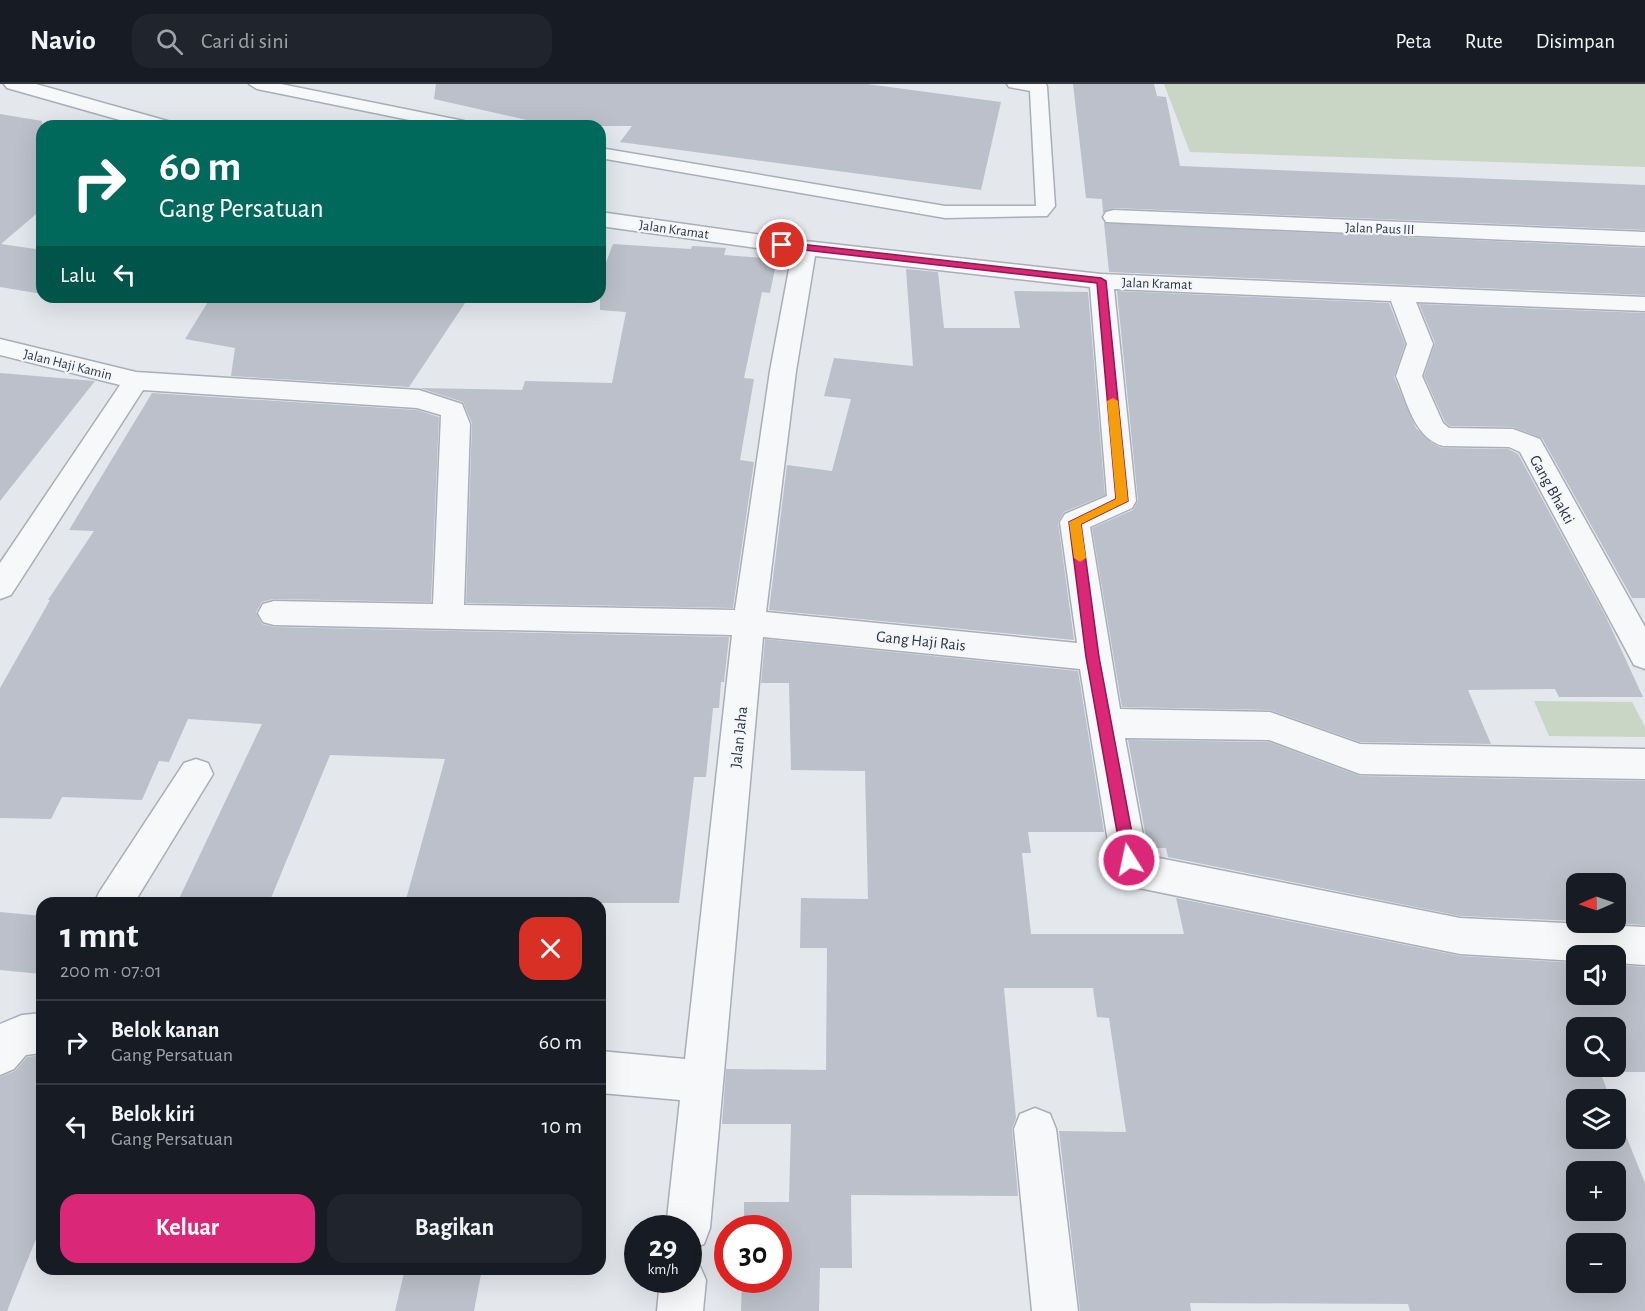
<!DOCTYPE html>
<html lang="id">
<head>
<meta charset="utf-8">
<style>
	body { margin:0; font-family:"Alegreya Sans",sans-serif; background:#20242c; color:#f1f3f6; height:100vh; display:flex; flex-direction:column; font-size:22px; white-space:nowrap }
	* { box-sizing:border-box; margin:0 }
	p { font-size:20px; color:#9ea1a6 }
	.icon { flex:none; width:33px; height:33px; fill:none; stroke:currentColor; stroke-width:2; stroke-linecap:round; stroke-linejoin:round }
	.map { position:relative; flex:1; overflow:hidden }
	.drawer { position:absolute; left:36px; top:813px; width:570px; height:378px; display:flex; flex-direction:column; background:#171b24; border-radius:18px; box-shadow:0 6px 24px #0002 }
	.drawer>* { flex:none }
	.hud { position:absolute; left:36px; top:36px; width:570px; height:183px; border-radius:18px; box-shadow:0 6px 24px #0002; background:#00695c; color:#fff; overflow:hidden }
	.needle { width:39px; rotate:268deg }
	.tools { position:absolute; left:1566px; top:789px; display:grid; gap:12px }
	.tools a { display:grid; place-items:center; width:60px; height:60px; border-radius:12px; background:#171b24; box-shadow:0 6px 24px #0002; font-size:30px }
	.speed { position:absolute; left:624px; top:1131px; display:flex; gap:12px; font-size:30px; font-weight:700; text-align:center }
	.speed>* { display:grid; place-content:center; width:78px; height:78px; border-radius:50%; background:#171b24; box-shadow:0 6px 24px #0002; line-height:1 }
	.speed small { font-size:15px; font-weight:400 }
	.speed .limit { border:9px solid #d22; background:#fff; color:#111 }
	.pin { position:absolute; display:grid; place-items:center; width:51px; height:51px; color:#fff; margin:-26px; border:3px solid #fff; border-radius:50%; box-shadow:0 2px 6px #0007 }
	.me { position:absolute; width:66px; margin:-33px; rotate:350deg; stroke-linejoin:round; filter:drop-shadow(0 0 4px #0008) }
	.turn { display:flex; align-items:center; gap:21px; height:126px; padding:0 24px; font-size:27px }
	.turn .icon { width:78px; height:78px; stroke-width:2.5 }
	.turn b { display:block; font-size:42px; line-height:51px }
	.then { display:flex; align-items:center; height:57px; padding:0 24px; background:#0003; gap:12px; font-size:22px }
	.round { display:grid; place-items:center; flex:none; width:63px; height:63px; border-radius:18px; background:#20242c }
	.head { display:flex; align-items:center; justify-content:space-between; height:102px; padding:0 24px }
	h1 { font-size:36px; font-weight:700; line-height:45px }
	.button { display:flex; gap:12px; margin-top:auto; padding:12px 24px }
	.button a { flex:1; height:69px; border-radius:18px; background:#db2777; color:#fff; font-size:24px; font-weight:700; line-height:69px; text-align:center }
	.button a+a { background:#20242c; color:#f1f3f6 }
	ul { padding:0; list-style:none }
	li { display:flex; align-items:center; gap:18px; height:84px; padding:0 24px; border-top:2px solid #363941 }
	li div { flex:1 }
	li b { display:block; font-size:22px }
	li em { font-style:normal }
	header { display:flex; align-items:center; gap:36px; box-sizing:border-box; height:84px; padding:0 30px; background:#171b24; border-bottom:2px solid #363941 }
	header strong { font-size:28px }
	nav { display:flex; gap:33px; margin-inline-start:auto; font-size:21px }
	.search { width:420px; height:54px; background:#20242c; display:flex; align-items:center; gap:15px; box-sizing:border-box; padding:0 21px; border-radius:18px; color:#9ea1a6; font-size:22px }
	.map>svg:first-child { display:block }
	.green { fill:#c9d6c5 }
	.building { fill:#bbc0ca; fill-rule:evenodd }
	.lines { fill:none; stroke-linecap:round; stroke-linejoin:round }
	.lane-casing { stroke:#a9aeb7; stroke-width:3 }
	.street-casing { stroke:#a9aeb7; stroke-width:3 }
	.lane { fill:#f7f8fa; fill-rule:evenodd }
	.street { fill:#f7f8fa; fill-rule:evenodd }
	.route { fill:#db2777; stroke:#8e194d; stroke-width:1.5 }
	.slow { fill:#f59e0b }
	.labels { text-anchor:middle; stroke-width:4.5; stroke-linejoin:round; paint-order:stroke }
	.far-street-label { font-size:14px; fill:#2b3445; stroke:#f4f6f9 }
	.street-label { font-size:16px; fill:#2b3445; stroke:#f4f6f9 }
</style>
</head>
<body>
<header>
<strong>Navio</strong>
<div class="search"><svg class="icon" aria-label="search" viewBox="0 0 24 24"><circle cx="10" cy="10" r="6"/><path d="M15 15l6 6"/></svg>Cari di sini</div>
<nav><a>Peta</a><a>Rute</a><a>Disimpan</a></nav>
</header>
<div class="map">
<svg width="1645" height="1227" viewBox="0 0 1645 1227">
	<rect width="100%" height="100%" fill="#e4e7ec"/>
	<g class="green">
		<path d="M 1164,0 L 1645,0 L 1645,83 L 1190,68 Z"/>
		<path d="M 1534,617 L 1632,618 L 1645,643 L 1645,653 L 1549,652 Z"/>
	</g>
	<g class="building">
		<path d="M 436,0 L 867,0 L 1001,18 L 981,106 L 620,58 L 632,42 L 553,42 L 434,15 Z"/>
		<path d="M 1073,0 L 1154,0 L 1157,12 L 1166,13 L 1180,82 L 1645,101 L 1645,146 L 1114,124 L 1103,129 L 1102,115 L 1086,114 Z"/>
		<path d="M 0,30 L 42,37 L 42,125 L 1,160 L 42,166 L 42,210 L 0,203 Z"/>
		<path d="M 1104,139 L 1645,164 L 1645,211 L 1109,188 Z"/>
		<path d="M 613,160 L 691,165 L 692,162 L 726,164 L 724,171 L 777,175 L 770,209 L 762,208 L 744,294 L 754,295 L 740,376 L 754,378 L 733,524 L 466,519 L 472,339 L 463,318 L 420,304 L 522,306 L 525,297 L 612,299 L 626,228 L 600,226 L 600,194 Z"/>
		<path d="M 906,185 L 938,188 L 944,244 L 1020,244 L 1014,207 L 1088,208 L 1105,411 L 1064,428 L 1058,438 L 1074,556 L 769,526 L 787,381 L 832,387 L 851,315 L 824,312 L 834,274 L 913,282 Z"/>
		<path d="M 1117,207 L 1389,219 L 1405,260 L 1394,293 L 1416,344 L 1432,359 L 1442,364 L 1508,365 L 1518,370 L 1606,533 L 1643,613 L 1559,613 L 1555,605 L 1468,606 L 1491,660 L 1360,658 L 1270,626 L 1122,623 L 1092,444 L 1133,426 L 1138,417 Z"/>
		<path d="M 211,213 L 469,213 L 409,303 L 231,292 L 235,264 L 185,255 Z"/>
		<path d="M 1419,220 L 1645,229 L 1645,514 L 1632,514 L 1542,354 L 1513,343 L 1450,342 L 1445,338 L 1424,292 L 1435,259 Z"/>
		<path d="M 0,289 L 95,297 L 0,417 Z"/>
		<path d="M 152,309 L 417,326 L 439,333 L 431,518 L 273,515 L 262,518 L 256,528 L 262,540 L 274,543 L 729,553 L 724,598 L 721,598 L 719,624 L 713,624 L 706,693 L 694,693 L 679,819 L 405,819 L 445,675 L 330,671 L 269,819 L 177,819 L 262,640 L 188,635 L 169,678 L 159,677 L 142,716 L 62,713 L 51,735 L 0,734 L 0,604 L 50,516 L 48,516 L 94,447 L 69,446 Z"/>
		<path d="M 765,555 L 1078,587 L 1104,748 L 1028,748 L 1031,769 L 1022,769 L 1031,850 L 1184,850 L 1176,814 L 1460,872 L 1576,879 L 1576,910 L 1616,910 L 1616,881 L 1645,883 L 1645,988 L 1600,988 L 1611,1016 L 1576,1016 L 1576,1054 L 1616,1054 L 1616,1027 L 1645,1099 L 1645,1227 L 1410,1227 L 1408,1220 L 1190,1219 L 1191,1227 L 1080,1227 L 1059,1047 L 1126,1048 L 1109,934 L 1097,933 L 1093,904 L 1004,904 L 1016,1034 L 1012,1045 L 1018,1112 L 851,1111 L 852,1184 L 820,1184 L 819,1227 L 741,1227 L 742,1196 L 778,1196 L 778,1144 L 744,1144 L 744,1118 L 789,1118 L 791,1040 L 722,1040 L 726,985 L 826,986 L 827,864 L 800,864 L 801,814 L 868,815 L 865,687 L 791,686 L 789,599 L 761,599 ZM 1576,944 L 1616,944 L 1616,982 L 1576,982 ZM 1576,1088 L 1616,1088 L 1616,1126 L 1576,1126 ZM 1576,1160 L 1616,1160 L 1616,1198 L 1576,1198 Z"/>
		<path d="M 1128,656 L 1269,658 L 1360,692 L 1645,697 L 1645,841 L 1599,838 L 1616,838 L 1616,800 L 1576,800 L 1576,837 L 1460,832 L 1168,773 L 1166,764 L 1148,764 Z"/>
		<path d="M 0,828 L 42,832 L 42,890 L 0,886 Z"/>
		<path d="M 42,971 L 42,1140 L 7,1227 L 0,1227 L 0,993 L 15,987 L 27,973 Z"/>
		<path d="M 405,1185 L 482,1185 L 474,1227 L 395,1227 Z"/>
	</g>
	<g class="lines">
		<g class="lane-casing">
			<g id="lane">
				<path d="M 249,0 L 281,0 L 464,37 L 472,42 L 439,42 L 257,5 Z"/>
				<path d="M 1007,0 L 1046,0 L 1047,3 L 1055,122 L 1047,132 L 945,134 L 600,74 L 600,64 L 945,122 L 1036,122 L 1030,7 L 1009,3 Z"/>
			</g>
		</g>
		<g class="street-casing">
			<g id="street">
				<path d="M 4,0 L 36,0 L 171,38 L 174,42 L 141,42 L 7,4 Z"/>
				<path d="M 1114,126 L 1645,148 L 1645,162 L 1106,138 L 1103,133 L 1106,128 Z"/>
				<path d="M 600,128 L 805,157 L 1101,190 L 1645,213 L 1645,227 L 1416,218 L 1433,260 L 1422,292 L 1443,339 L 1449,344 L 1513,345 L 1540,355 L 1645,543 L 1645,585 L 1634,581 L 1520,368 L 1509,363 L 1443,362 C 1414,354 1407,317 1396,292 L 1407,260 L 1391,217 L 1114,205 L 1136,417 L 1132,424 L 1090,443 L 1120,625 L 1270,628 L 1360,660 L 1645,665 L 1645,695 L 1360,690 L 1269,656 L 1125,654 L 1146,768 L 1149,772 L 1460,834 L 1645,843 L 1645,881 L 1616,879 L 1616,872 L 1576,872 L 1576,877 L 1460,870 L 1139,804 L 1126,799 L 1111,776 L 1080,585 L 763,553 L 710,1144 L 704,1160 L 688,1166 L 688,1144 L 666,1144 L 680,1016 L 600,1009 L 600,967 L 685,975 L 732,551 L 274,541 L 263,538 L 258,529 L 263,520 L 274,517 L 433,520 L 441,331 L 417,324 L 143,306 L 11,511 L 0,515 L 0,479 L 120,301 L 0,271 L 0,255 L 136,288 L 419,306 L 462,320 L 470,340 L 464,521 L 735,526 L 770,287 L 792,169 L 600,142 ZM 815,172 L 1090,203 L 1107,412 L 1065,430 L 1060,438 L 1077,559 L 766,528 L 796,287 Z"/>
				<path d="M 196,675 L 208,679 L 213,690 L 134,819 L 94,819 L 100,807 L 184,679 Z"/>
				<path d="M 42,929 L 42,969 L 26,971 L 14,985 L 0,991 L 0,940 L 22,931 Z"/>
				<path d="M 1035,1024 L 1050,1030 L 1056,1045 L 1078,1227 L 1032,1227 L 1014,1045 L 1020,1030 Z"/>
				<path d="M 688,1175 L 699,1180 L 706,1196 L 703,1227 L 657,1227 L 660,1196 L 688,1196 Z"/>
			</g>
		</g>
		<use href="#lane" class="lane"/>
		<use href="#street" class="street"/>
	</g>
	<path class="route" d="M 782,158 L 1101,194 L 1106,197 L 1128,417 L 1081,440 L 1099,573 L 1137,776 L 1135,781 L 1129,783 L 1124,781 L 1122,776 L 1086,573 L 1069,438 L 1116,415 L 1097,199 L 778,163 L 777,161 Z"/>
	<path class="slow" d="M 1113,314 L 1118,317 L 1128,417 L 1081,440 L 1086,474 L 1080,478 L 1074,474 L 1069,438 L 1116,415 L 1107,317 Z"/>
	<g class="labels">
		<g class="far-street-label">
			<text transform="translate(1380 144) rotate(2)" y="5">Jalan Paus III</text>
			<text transform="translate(674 145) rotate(8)" y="5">Jalan Kramat</text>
			<text transform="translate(1157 199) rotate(2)" y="5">Jalan Kramat</text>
			<text transform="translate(68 280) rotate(14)" y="5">Jalan Haji Kamin</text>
		</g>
		<g class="street-label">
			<text transform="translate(1553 405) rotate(61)" y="6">Gang Bhakti</text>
			<text transform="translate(921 556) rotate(6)" y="6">Gang Haji Rais</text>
			<text transform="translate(738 653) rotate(-84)" y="6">Jalan Jaha</text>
		</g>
	</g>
</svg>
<div class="tools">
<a><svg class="needle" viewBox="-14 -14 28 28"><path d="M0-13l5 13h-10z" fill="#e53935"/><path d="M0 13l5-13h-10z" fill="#9ea1a6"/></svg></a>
<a><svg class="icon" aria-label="sound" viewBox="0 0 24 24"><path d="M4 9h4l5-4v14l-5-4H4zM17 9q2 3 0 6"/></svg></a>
<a><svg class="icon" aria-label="search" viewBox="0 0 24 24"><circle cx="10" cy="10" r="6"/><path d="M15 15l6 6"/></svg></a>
<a><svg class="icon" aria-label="layers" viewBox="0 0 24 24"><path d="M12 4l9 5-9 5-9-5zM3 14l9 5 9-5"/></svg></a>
<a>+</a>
<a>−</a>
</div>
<div class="speed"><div>29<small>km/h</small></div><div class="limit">30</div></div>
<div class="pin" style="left:782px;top:161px;background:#d93025"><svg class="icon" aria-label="arrive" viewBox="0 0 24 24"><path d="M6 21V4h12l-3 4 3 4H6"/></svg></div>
<svg class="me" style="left:1129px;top:776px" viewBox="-20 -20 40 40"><circle r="17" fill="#db2777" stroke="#fff" stroke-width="3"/><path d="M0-11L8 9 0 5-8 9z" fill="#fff"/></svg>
<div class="hud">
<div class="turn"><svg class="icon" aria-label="right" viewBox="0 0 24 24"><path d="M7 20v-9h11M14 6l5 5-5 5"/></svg><div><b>60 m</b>Gang Persatuan</div></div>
<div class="then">Lalu<svg class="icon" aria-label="left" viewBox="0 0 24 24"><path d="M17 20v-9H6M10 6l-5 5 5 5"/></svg></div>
</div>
<section class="drawer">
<div class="head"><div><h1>1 mnt</h1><p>200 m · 07:01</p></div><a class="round" style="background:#d93025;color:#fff"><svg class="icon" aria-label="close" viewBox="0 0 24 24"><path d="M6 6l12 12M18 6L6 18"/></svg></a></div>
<ul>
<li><svg class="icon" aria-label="right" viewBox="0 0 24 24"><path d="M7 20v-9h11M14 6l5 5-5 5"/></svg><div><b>Belok kanan</b><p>Gang Persatuan</p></div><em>60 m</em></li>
<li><svg class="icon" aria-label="left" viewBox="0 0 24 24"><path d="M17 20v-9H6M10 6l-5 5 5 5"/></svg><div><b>Belok kiri</b><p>Gang Persatuan</p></div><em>10 m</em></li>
</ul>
<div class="button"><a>Keluar</a><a>Bagikan</a></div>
</section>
</div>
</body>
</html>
